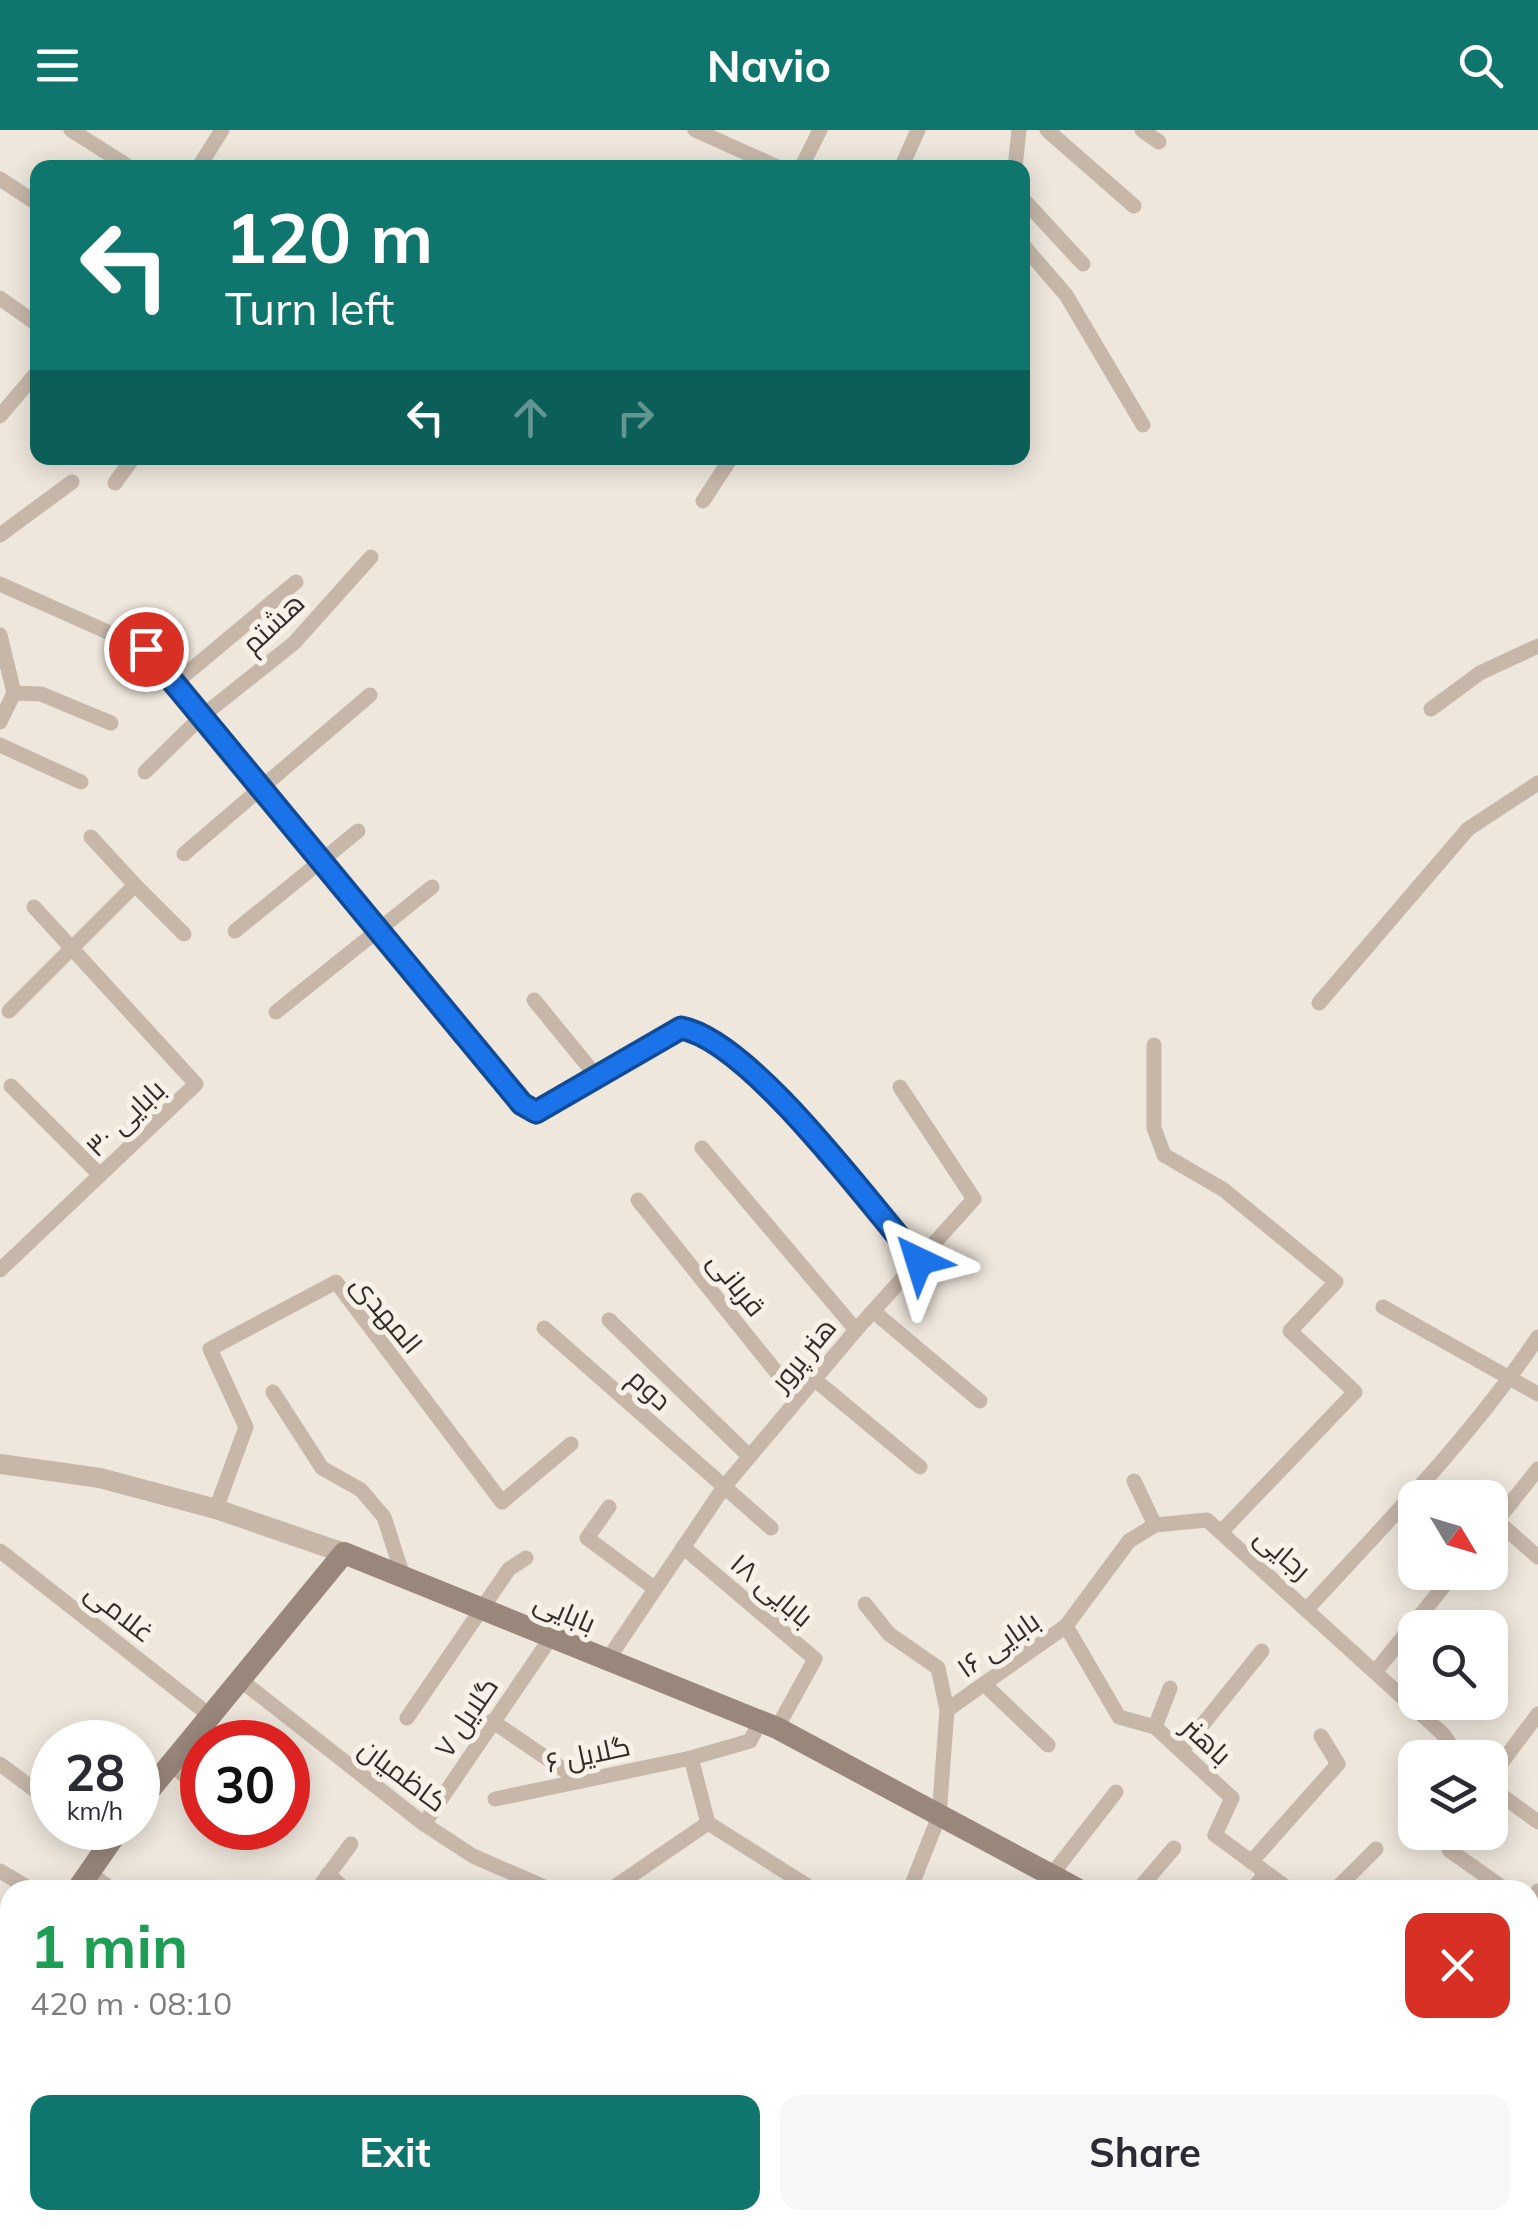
<!DOCTYPE html>
<html lang="en">
<head>
<meta charset="utf-8">
<style>
	body { margin:0; font-family:Mulish,Cairo,sans-serif; background:#f7f7f7; color:#2b2b33; height:100vh; display:flex; flex-direction:column; font-size:38px; white-space:nowrap }
	* { box-sizing:border-box; margin:0 }
	p { font-size:32px; color:#7c7c81 }
	.icon { flex:none; width:55px; height:55px; fill:none; stroke:currentColor; stroke-width:2; stroke-linecap:round; stroke-linejoin:round }
	.map { position:relative; flex:1; overflow:hidden }
	.side { position:absolute; left:0px; top:1750px; width:1540px; height:350px; display:flex; flex-direction:column; background:#fff; border-radius:30px 30px 0 0; box-shadow:0 5px 25px #0003 }
	.side>* { flex:none }
	.hud { position:absolute; left:30px; top:30px; width:1000px; height:305px; border-radius:20px; box-shadow:0 5px 25px #0003; background:#0f766e; color:#fff; overflow:hidden }
	.needle { width:65px; rotate:128deg }
	.fabs { position:absolute; left:1398px; top:1350px; display:grid; gap:20px }
	.fabs a { display:grid; place-items:center; width:110px; height:110px; border-radius:20px; background:#fff; box-shadow:0 5px 25px #0003; font-size:50px }
	.speed { position:absolute; left:30px; top:1590px; display:flex; gap:20px; font-size:50px; font-weight:700; text-align:center }
	.speed>* { display:grid; place-content:center; width:130px; height:130px; border-radius:50%; background:#fff; box-shadow:0 5px 25px #0003; line-height:1 }
	.speed small { font-size:25px; font-weight:400 }
	.speed .limit { border:15px solid #d22; background:#fff; color:#111 }
	.pin { position:absolute; display:grid; place-items:center; width:85px; height:85px; color:#fff; margin:-42px; border:5px solid #fff; border-radius:50%; box-shadow:0 2px 10px #0007 }
	.me { position:absolute; width:110px; margin:-55px; rotate:319deg; stroke-linejoin:round; filter:drop-shadow(0 0 8px #0008) }
	.turn { display:flex; align-items:center; gap:35px; height:210px; padding:0 30px; font-size:45px }
	.turn .icon { width:130px; height:130px; stroke-width:2.5 }
	.turn b { display:block; font-size:70px; line-height:85px }
	.lanes { display:flex; align-items:center; height:95px; padding:0 30px; background:#0003; justify-content:center; gap:50px; direction:ltr }
	.lanes .off { opacity:.35 }
	.round { display:grid; place-items:center; flex:none; width:105px; height:105px; border-radius:20px; background:#f7f7f7 }
	.summary { display:flex; align-items:center; justify-content:space-between; height:170px; padding:0 30px }
	h1 { font-size:60px; font-weight:700; line-height:75px; color:#1e9e55 }
	.button { display:flex; gap:20px; margin-top:auto; padding:20px 30px }
	.button a { flex:1; height:115px; border-radius:20px; background:#0f766e; color:#fff; font-size:40px; font-weight:700; line-height:115px; text-align:center }
	.button a+a { background:#f7f7f7; color:#2b2b33 }
	header { display:flex; justify-content:space-between; align-items:center; height:130px; padding:0 30px; background:#0f766e; color:#fff; font-size:45px; font-weight:700 }
	.map>svg:first-child { display:block }
	.lines { fill:none; stroke-linecap:round; stroke-linejoin:round }
	.minor { stroke:#c6b7a9; stroke-width:15 }
	.tertiary { stroke:#c6b7a9; stroke-width:20 }
	.secondary { stroke:#99877b; stroke-width:22 }
	.route-casing { stroke:#114b97; stroke-width:25 }
	.route { stroke:#1a73e8; stroke-width:18 }
	.labels { text-anchor:middle; stroke-width:10; stroke-linejoin:round; paint-order:stroke }
	.street-label { font-size:28px; fill:#342c28; stroke:#f7f1e8 }
</style>
</head>
<body>
<header><svg class="icon" aria-label="menu" viewBox="0 0 24 24"><path d="M4 6h16M4 12h16M4 18h16"/></svg>Navio<svg class="icon" aria-label="search" viewBox="0 0 24 24"><circle cx="10" cy="10" r="6"/><path d="M15 15l6 6"/></svg></header>
<div class="map">
<svg width="1538" height="2100" viewBox="0 0 1538 2100">
	<rect width="100%" height="100%" fill="#efe7dc"/>
	<g class="lines">
		<g class="minor">
			<path d="M 71,0 L 131,38"/>
			<path d="M 695,0 L 780,38"/>
			<path d="M 1047,0 L 1134,76"/>
			<path d="M 1142,0 L 1159,12"/>
			<path d="M 198,38 L 222,0"/>
			<path d="M 801,38 L 820,0"/>
			<path d="M 901,38 L 918,0"/>
			<path d="M 1015,38 L 1019,0"/>
			<path d="M 0,49 L 38,74"/>
			<path d="M 1022,68 L 1083,134"/>
			<path d="M 1022,114 L 1066,165 L 1143,295"/>
			<path d="M 0,168 L 38,195"/>
			<path d="M 0,286 L 38,241"/>
			<path d="M 115,353 L 133,328"/>
			<path d="M 703,371 L 731,328"/>
			<path d="M 0,405 L 72,352"/>
			<path d="M 0,454 L 146,519 L 523,974 L 536,982 L 681,898 C 751,911 869,1074 919,1131"/>
			<path d="M 0,505 L 14,563 L 0,592"/>
			<path d="M 174,554 L 296,452"/>
			<path d="M 14,563 L 41,564 L 111,593"/>
			<path d="M 1431,579 L 1480,543 L 1538,516"/>
			<path d="M 0,615 L 81,652"/>
			<path d="M 145,642 L 201,587 L 294,513 L 371,427"/>
			<path d="M 91,707 L 135,755"/>
			<path d="M 184,724 L 370,565"/>
			<path d="M 235,801 L 358,701"/>
			<path d="M 534,870 L 597,947"/>
			<path d="M 1319,873 L 1468,699 L 1538,653"/>
			<path d="M 9,881 L 135,755 L 184,804"/>
			<path d="M 276,882 L 432,757"/>
			<path d="M 1154,915 L 1154,998 L 1164,1025 L 1224,1060 L 1336,1152 L 1290,1201 L 1355,1262 L 1221,1402"/>
			<path d="M 11,956 L 100,1045"/>
			<path d="M 702,1018 L 856,1200"/>
			<path d="M 638,1070 L 798,1269"/>
			<path d="M 0,1140 L 196,954 L 34,777"/>
			<path d="M 1383,1177 L 1538,1264"/>
			<path d="M 873,1181 L 980,1271"/>
			<path d="M 609,1190 L 749,1326"/>
			<path d="M 544,1198 L 771,1398"/>
			<path d="M 814,1249 L 920,1337"/>
			<path d="M 273,1262 L 322,1338 L 361,1360 L 384,1387 L 403,1446"/>
			<path d="M 1134,1351 L 1155,1395"/>
			<path d="M 609,1377 L 587,1408 L 654,1458"/>
			<path d="M 216,1379 L 246,1297 L 210,1219 L 336,1152 L 502,1372 L 571,1314"/>
			<path d="M 1497,1391 L 1538,1427"/>
			<path d="M 1490,1399 L 1538,1339"/>
			<path d="M 683,1417 L 815,1529 L 777,1598"/>
			<path d="M 0,1421 L 208,1584"/>
			<path d="M 865,1474 L 889,1504 L 938,1538 L 947,1580"/>
			<path d="M 1308,1478 C 1388,1391 1472,1306 1538,1207"/>
			<path d="M 1066,1496 L 1119,1587 L 1155,1597 L 1232,1668 L 1215,1705 L 1290,1760"/>
			<path d="M 606,1532 L 724,1357 L 856,1200 L 974,1069 L 900,957"/>
			<path d="M 1376,1541 L 1455,1442"/>
			<path d="M 238,1548 L 424,1694 L 473,1726 L 551,1760"/>
			<path d="M 984,1554 L 1048,1615"/>
			<path d="M 407,1588 L 509,1439 L 526,1428"/>
			<path d="M 492,1591 L 580,1651"/>
			<path d="M 1155,1597 L 1170,1558"/>
			<path d="M 94,1601 L 108,1612"/>
			<path d="M 1182,1620 L 1262,1521"/>
			<path d="M 691,1628 L 708,1693 L 814,1760"/>
			<path d="M 168,1633 L 202,1658"/>
			<path d="M 0,1634 L 52,1673"/>
			<path d="M 138,1639 L 153,1653"/>
			<path d="M 1490,1648 L 1538,1584"/>
			<path d="M 1490,1657 L 1538,1692"/>
			<path d="M 495,1669 L 691,1628 L 750,1611 L 760,1592"/>
			<path d="M 424,1694 L 550,1509"/>
			<path d="M 86,1698 L 108,1714"/>
			<path d="M 256,1698 L 268,1706"/>
			<path d="M 1449,1720 L 1506,1760"/>
			<path d="M 1251,1732 L 1338,1634 L 1321,1606"/>
			<path d="M 0,1741 L 32,1760"/>
			<path d="M 88,1742 L 113,1760"/>
			<path d="M 1053,1743 L 1116,1662"/>
			<path d="M 328,1744 L 346,1760"/>
			<path d="M 317,1760 L 351,1714"/>
			<path d="M 610,1760 L 708,1693"/>
			<path d="M 914,1760 L 911,1757 L 939,1686 L 947,1580 L 1066,1496 L 1129,1411 L 1155,1395 L 1207,1390 L 1443,1604 L 1459,1628"/>
			<path d="M 1138,1760 L 1174,1718"/>
			<path d="M 1252,1760 L 1266,1743"/>
			<path d="M 1335,1760 L 1376,1719"/>
			<path d="M 1530,1772 L 1538,1761"/>
			<path d="M 609,2090 L 625,2100"/>
			<path d="M 896,2090 L 912,2100"/>
			<path d="M 1045,2090 L 1068,2100"/>
			<path d="M 1287,2090 L 1289,2100"/>
			<path d="M 0,2094 L 10,2081"/>
			<path d="M 87,2100 L 95,2090"/>
			<path d="M 238,2100 L 246,2090"/>
			<path d="M 342,2100 L 350,2090"/>
			<path d="M 1242,2100 L 1255,2090"/>
			<path d="M 1369,2100 L 1380,2090"/>
		</g>
		<path class="tertiary" d="M 0,1334 L 100,1348 L 216,1379 L 344,1423"/>
		<g class="secondary">
			<path d="M 138,1674 L 344,1423 L 777,1598 L 1079,1760"/>
			<path d="M 77,1760 L 120,1698"/>
			<path d="M 0,1853 L 10,1844"/>
			<path d="M 0,1885 L 10,1873"/>
			<path d="M 1459,2090 L 1472,2100"/>
			<path d="M 1484,2090 L 1494,2100"/>
		</g>
	</g>
	<g class="lines">
		<g class="route-casing">
			<path id="route" d="M 146,519 L 522,974 L 536,982 L 681,898 C 751,911 869,1074 919,1131"/>
		</g>
		<use href="#route" class="route"/>
	</g>
	<g class="labels">
		<g class="street-label">
			<text transform="translate(273 493) rotate(-43)" y="10">هشتم</text>
			<text transform="translate(125 988) rotate(-44)" y="10">بابایی ۳۰</text>
			<text transform="translate(737 1154) rotate(51)" y="10">قربانی</text>
			<text transform="translate(387 1184) rotate(50)" y="10">المهدی</text>
			<text transform="translate(803 1224) rotate(-50)" y="10">هنر پرور</text>
			<text transform="translate(650 1259) rotate(42)" y="10">دوم</text>
			<text transform="translate(1283 1423) rotate(41)" y="10">رجایی</text>
			<text transform="translate(772 1460) rotate(40)" y="10">بابایی ۱۸</text>
			<text transform="translate(120 1482) rotate(38)" y="10">غلامی</text>
			<text transform="translate(565 1482) rotate(23)" y="10">بابایی</text>
			<text transform="translate(998 1514) rotate(-35)" y="10">بابایی ۱۶</text>
			<text transform="translate(466 1587) rotate(-56)" y="10">گلایل ۷</text>
			<text transform="translate(1207 1611) rotate(43)" y="10">باهنر</text>
			<text transform="translate(588 1624) rotate(-12)" y="10">گلایل ۶</text>
			<text transform="translate(403 1645) rotate(37)" y="10">کاظمیان</text>
		</g>
	</g>
</svg>
<div class="fabs">
<a><svg class="needle" viewBox="-14 -14 28 28"><path d="M0-13l5 13h-10z" fill="#e53935"/><path d="M0 13l5-13h-10z" fill="#7c7c81"/></svg></a>
<a><svg class="icon" aria-label="search" viewBox="0 0 24 24"><circle cx="10" cy="10" r="6"/><path d="M15 15l6 6"/></svg></a>
<a><svg class="icon" aria-label="layers" viewBox="0 0 24 24"><path d="M12 4l9 5-9 5-9-5zM3 14l9 5 9-5"/></svg></a>
</div>
<div class="speed"><div>28<small>km/h</small></div><div class="limit">30</div></div>
<div class="pin" style="left:146px;top:519px;background:#d93025"><svg class="icon" aria-label="arrive" viewBox="0 0 24 24"><path d="M6 21V4h12l-3 4 3 4H6"/></svg></div>
<svg class="me" style="left:919px;top:1131px" viewBox="-20 -20 40 40"><path d="M0-17L14 15 0 8-14 15z" fill="#1a73e8" stroke="#fff" stroke-width="4"/></svg>
<div class="hud">
<div class="turn"><svg class="icon" aria-label="left" viewBox="0 0 24 24"><path d="M17 20v-9H6M10 6l-5 5 5 5"/></svg><div><b>120 m</b>Turn left</div></div>
<div class="lanes"><svg class="icon" aria-label="left" viewBox="0 0 24 24"><path d="M17 20v-9H6M10 6l-5 5 5 5"/></svg><svg class="icon off" aria-label="ahead" viewBox="0 0 24 24"><path d="M12 20V5M6 11l6-6 6 6"/></svg><svg class="icon off" aria-label="right" viewBox="0 0 24 24"><path d="M7 20v-9h11M14 6l5 5-5 5"/></svg></div>
</div>
<section class="side">
<div class="summary"><div><h1>1 min</h1><p>420 m · 08:10</p></div><a class="round" style="background:#d93025;color:#fff"><svg class="icon" aria-label="close" viewBox="0 0 24 24"><path d="M6 6l12 12M18 6L6 18"/></svg></a></div>
<div class="button"><a>Exit</a><a>Share</a></div>
</section>
</div>
</body>
</html>
